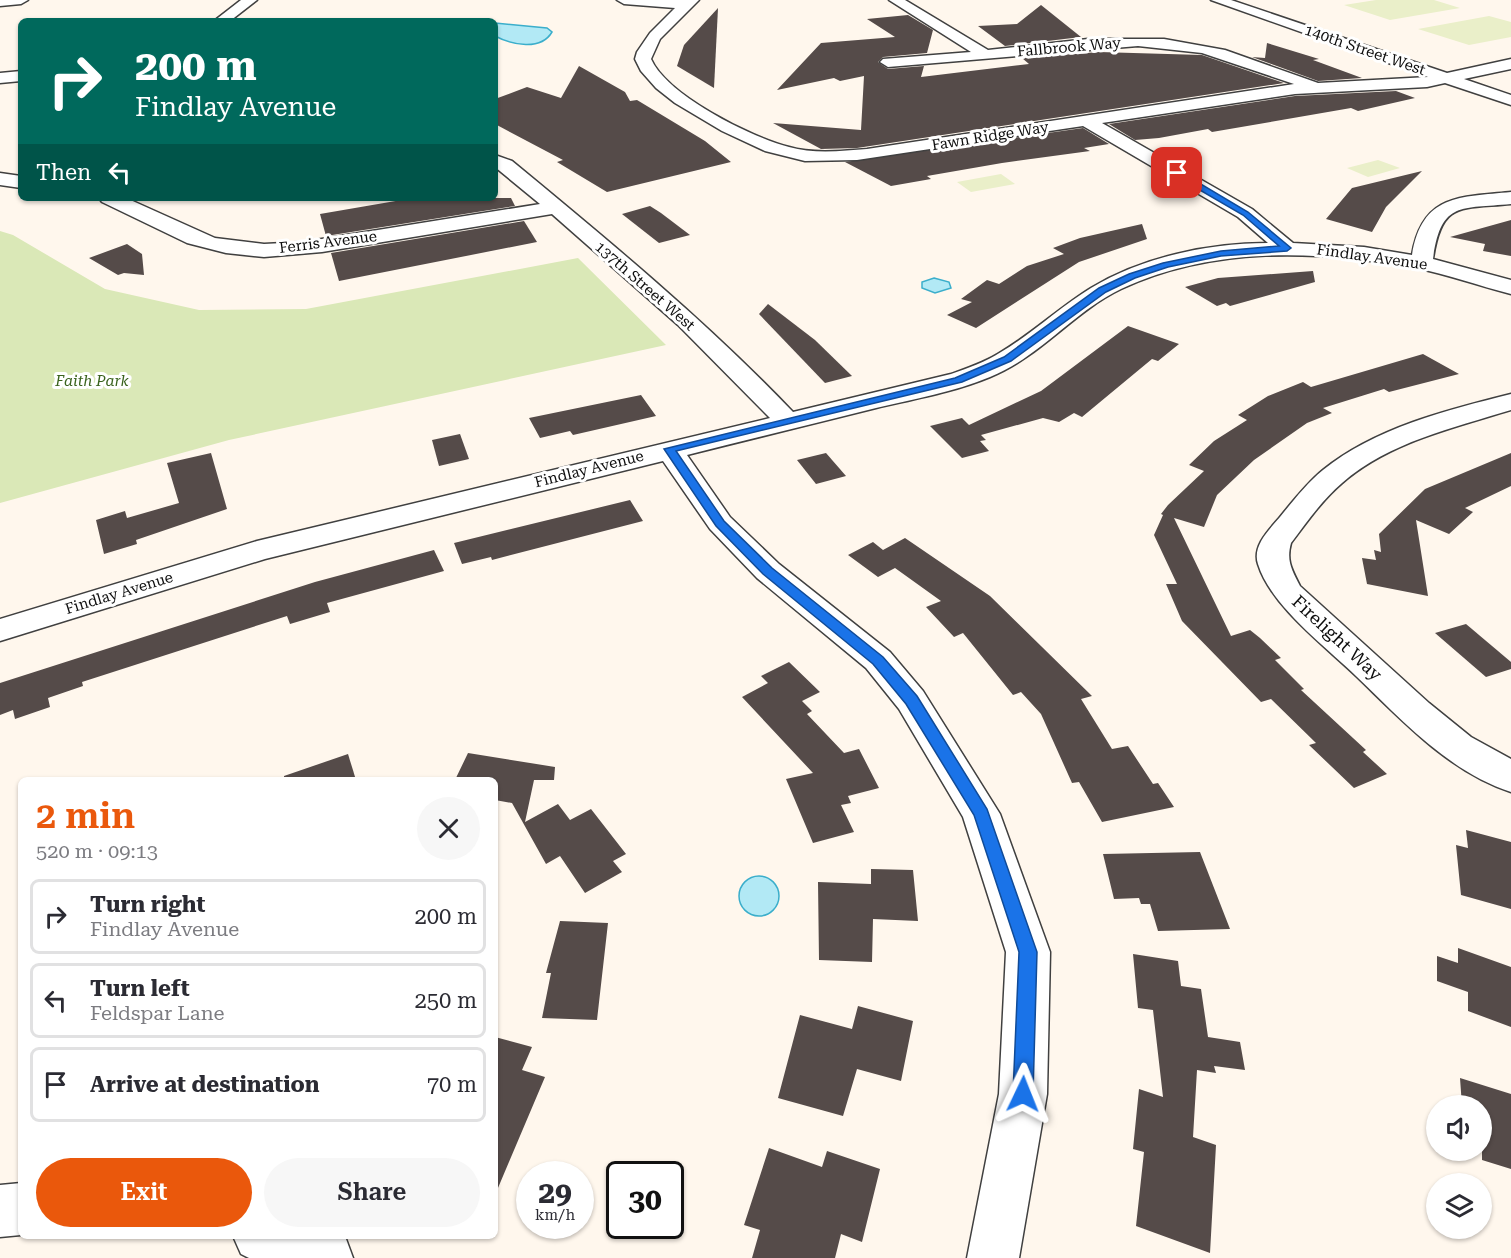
<!DOCTYPE html>
<html lang="en">
<head>
<meta charset="utf-8">
<style>
	body { margin:0; font-family:"Roboto Serif",serif; background:#f7f7f7; color:#2b2b33; height:100vh; display:flex; flex-direction:column; font-size:22px; white-space:nowrap }
	* { box-sizing:border-box; margin:0 }
	p { font-size:20px; color:#7c7c81 }
	.icon { flex:none; width:33px; height:33px; fill:none; stroke:currentColor; stroke-width:2; stroke-linecap:round; stroke-linejoin:round }
	.map { position:relative; flex:1; overflow:hidden }
	.details { position:absolute; left:18px; top:777px; width:480px; height:462px; display:flex; flex-direction:column; background:#fff; border-radius:9px; box-shadow:0 2px 4px #0004 }
	.details>* { flex:none }
	.hud { position:absolute; left:18px; top:18px; width:480px; height:183px; border-radius:9px; box-shadow:0 2px 4px #0004; background:#00695c; color:#fff; overflow:hidden }
	.buttons { position:absolute; left:1426px; top:1095px; display:grid; gap:12px }
	.buttons a { display:grid; place-items:center; width:66px; height:66px; border-radius:50%; background:#fff; box-shadow:0 2px 4px #0004; font-size:30px }
	.speed { position:absolute; left:516px; top:1161px; display:flex; gap:12px; font-size:30px; font-weight:700; text-align:center }
	.speed>* { display:grid; place-content:center; width:78px; height:78px; border-radius:50%; background:#fff; box-shadow:0 2px 4px #0004; line-height:1 }
	.speed small { font-size:15px; font-weight:400 }
	.speed .limit { border:3px solid #111; border-radius:9px; background:#fff; color:#111 }
	.pin { position:absolute; display:grid; place-items:center; width:51px; height:51px; color:#fff; margin:-26px; border-radius:12px; box-shadow:0 3px 9px #0006 }
	.me { position:absolute; width:66px; margin:-33px; rotate:2deg; stroke-linejoin:round; filter:drop-shadow(0 0 4px #0008) }
	.turn { display:flex; align-items:center; gap:21px; height:126px; padding:0 18px; font-size:27px }
	.turn .icon { width:78px; height:78px; stroke-width:2.5 }
	.turn b { display:block; font-size:42px; line-height:51px }
	.then { display:flex; align-items:center; height:57px; padding:0 18px; background:#0003; gap:12px; font-size:22px }
	.round { display:grid; place-items:center; flex:none; width:63px; height:63px; border-radius:32px; background:#f7f7f7 }
	.head { display:flex; align-items:center; justify-content:space-between; height:102px; padding:0 18px }
	h1 { font-size:36px; font-weight:600; line-height:45px; color:#ea580c }
	.action { display:flex; gap:12px; margin-top:auto; padding:12px 18px }
	.action a { flex:1; height:69px; border-radius:36px; background:#ea580c; color:#fff; font-size:24px; font-weight:600; line-height:69px; text-align:center }
	.action a+a { background:#f7f7f7; color:#2b2b33 }
	ul { padding:0; list-style:none }
	li { display:flex; align-items:center; gap:18px; height:75px; margin:0 12px 9px; padding:0 6px; border:3px solid #e1e1e2; border-radius:9px }
	li div { flex:1 }
	li b { display:block; font-size:22px }
	li em { font-style:normal }
	.map>svg:first-child { display:block }
	.green { fill:#dae8b7 }
	.pitch { fill:#eaefc9 }
	.water { fill:#b2e9f5; stroke:#3baecb; stroke-width:1.5 }
	.building { fill:#554b49 }
	.lines { fill:none; stroke-linecap:round; stroke-linejoin:round }
	.minor-casing { stroke:#404040; stroke-width:3 }
	.minor { fill:#fff; fill-rule:evenodd }
	.route { fill:#1a73e8; stroke:#114b97; stroke-width:1.5 }
	.labels { text-anchor:middle; stroke-width:6; stroke-linejoin:round; paint-order:stroke }
	.far-street-label { font-size:15px; fill:#0d0d0d; stroke:#fff }
	.far-park-label { font-size:15px; font-style:italic; fill:#3a631e; stroke:#fff }
	.street-label { font-size:18px; fill:#0d0d0d; stroke:#fff }
</style>
</head>
<body>
<div class="map">
<svg width="1511" height="1258" viewBox="0 0 1511 1258">
	<rect width="100%" height="100%" fill="#fff7ed"/>
	<path class="green" d="M 0,231 L 13,235 L 105,289 L 199,310 L 306,309 L 578,258 L 666,345 L 229,440 L 0,503 Z"/>
	<g class="pitch">
		<path d="M 1376,0 L 1434,0 L 1460,8 L 1390,20 L 1344,5 Z"/>
		<path d="M 1489,16 L 1511,22 L 1511,37 L 1469,45 L 1418,29 Z"/>
		<path d="M 1378,160 L 1400,168 L 1368,177 L 1347,168 Z"/>
		<path d="M 1001,174 L 1015,184 L 971,192 L 957,182 Z"/>
	</g>
	<g class="water">
		<path d="M 495,23 L 547,28 L 552,32 C 541,51 512,45 495,36 Z"/>
		<path d="M 934,278 L 949,282 L 951,288 L 935,293 L 922,288 L 922,282 Z"/>
		<circle cx="759" cy="896" r="20"/>
	</g>
	<g class="building">
		<path d="M 1041,5 L 1081,37 L 1005,46 L 978,26 L 1017,24 Z"/>
		<path d="M 718,8 L 714,88 L 677,66 L 684,45 Z"/>
		<path d="M 908,15 L 933,30 L 927,53 L 883,57 L 878,62 L 888,69 L 924,66 L 921,77 L 1029,64 L 1022,58 L 1099,52 L 1202,55 L 1284,83 L 857,148 L 821,149 L 773,123 L 861,130 L 864,76 L 840,81 L 834,78 L 777,90 L 821,43 L 895,37 L 867,19 Z"/>
		<path d="M 1267,43 L 1319,59 L 1313,60 L 1362,78 L 1318,81 L 1252,57 L 1265,58 Z"/>
		<path d="M 579,66 L 625,92 L 630,101 L 637,100 L 705,141 L 731,162 L 607,192 L 557,162 L 563,160 L 495,124 L 495,99 L 527,87 L 561,98 Z"/>
		<path d="M 1396,91 L 1415,98 L 1358,111 L 1351,108 L 1212,132 L 1208,129 L 1159,138 L 1135,140 L 1109,124 L 1295,96 Z"/>
		<path d="M 1083,128 L 1109,144 L 1084,148 L 1090,151 L 1002,163 L 927,176 L 931,179 L 891,186 L 845,162 Z"/>
		<path d="M 1422,171 L 1386,207 L 1372,232 L 1326,219 L 1352,188 Z"/>
		<path d="M 413,198 L 511,198 L 515,206 L 326,236 L 320,214 Z"/>
		<path d="M 650,206 L 661,213 L 690,235 L 659,243 L 622,214 Z"/>
		<path d="M 1511,220 L 1511,256 L 1483,251 L 1485,244 L 1450,237 Z"/>
		<path d="M 524,221 L 537,242 L 339,281 L 331,253 Z"/>
		<path d="M 1142,224 L 1147,239 L 1079,262 L 976,328 L 947,315 L 972,302 L 961,299 L 987,280 L 999,284 L 1027,266 L 1064,254 L 1053,248 L 1080,238 Z"/>
		<path d="M 127,244 L 142,254 L 144,275 L 124,273 L 118,275 L 89,258 Z"/>
		<path d="M 1313,271 L 1315,282 L 1230,306 L 1226,303 L 1217,306 L 1185,287 L 1218,278 Z"/>
		<path d="M 768,304 L 815,340 L 852,376 L 825,383 L 759,314 Z"/>
		<path d="M 1128,326 L 1179,344 L 1158,361 L 1152,359 L 1082,417 L 1074,413 L 1059,422 L 1043,418 L 981,435 L 986,440 L 980,441 L 989,451 L 962,458 L 930,426 L 962,418 L 969,425 L 1041,391 Z"/>
		<path d="M 1423,354 L 1459,374 L 1389,392 L 1384,389 L 1323,408 L 1332,413 L 1307,423 L 1254,460 L 1217,495 L 1204,527 L 1174,518 L 1231,636 L 1250,630 L 1260,638 L 1281,658 L 1275,660 L 1304,689 L 1301,690 L 1366,750 L 1363,752 L 1387,774 L 1354,788 L 1309,745 L 1316,743 L 1271,699 L 1261,702 L 1182,621 L 1166,584 L 1177,584 L 1154,535 L 1163,515 L 1161,514 L 1168,505 L 1204,471 L 1189,465 L 1214,441 L 1247,420 L 1238,415 L 1268,396 L 1303,382 L 1311,387 Z"/>
		<path d="M 641,395 L 656,416 L 573,435 L 570,431 L 540,438 L 529,418 Z"/>
		<path d="M 460,434 L 469,459 L 439,466 L 432,440 Z"/>
		<path d="M 211,453 L 227,509 L 136,540 L 137,544 L 104,554 L 96,520 L 125,511 L 127,518 L 179,503 L 167,463 Z"/>
		<path d="M 826,453 L 846,476 L 816,484 L 797,460 Z"/>
		<path d="M 1511,453 L 1511,486 L 1465,508 L 1473,512 L 1449,534 L 1416,520 L 1428,596 L 1367,584 L 1362,558 L 1376,560 L 1374,550 L 1381,552 L 1379,534 L 1425,489 Z"/>
		<path d="M 630,500 L 643,521 L 492,560 L 491,557 L 462,564 L 454,543 Z"/>
		<path d="M 905,538 L 990,596 L 1092,696 L 1081,699 L 1112,749 L 1128,746 L 1153,784 L 1158,783 L 1174,807 L 1102,822 L 1079,782 L 1072,783 L 1041,714 L 1021,692 L 1013,695 L 963,633 L 954,637 L 926,607 L 941,601 L 895,568 L 878,577 L 848,555 L 873,542 L 883,550 Z"/>
		<path d="M 434,550 L 444,571 L 327,603 L 330,612 L 290,624 L 287,616 L 82,682 L 83,686 L 48,698 L 50,707 L 15,719 L 13,710 L 0,715 L 0,683 L 315,582 Z"/>
		<path d="M 1466,624 L 1511,662 L 1511,669 L 1486,677 L 1435,633 Z"/>
		<path d="M 789,662 L 820,692 L 802,701 L 812,711 L 807,714 L 844,753 L 859,749 L 879,788 L 848,796 L 851,803 L 841,805 L 854,832 L 813,843 L 786,779 L 813,773 L 742,697 L 768,683 L 761,676 Z"/>
		<path d="M 468,753 L 555,767 L 554,780 L 534,780 L 525,822 L 558,804 L 570,820 L 591,809 L 626,854 L 613,861 L 622,872 L 585,893 L 560,856 L 546,864 L 512,803 L 495,800 L 495,780 L 455,780 Z"/>
		<path d="M 348,754 L 356,780 L 284,780 L 284,776 Z"/>
		<path d="M 1466,830 L 1511,842 L 1511,909 L 1461,895 L 1456,845 L 1468,848 Z"/>
		<path d="M 1200,852 L 1230,929 L 1158,931 L 1150,904 L 1141,904 L 1139,898 L 1114,899 L 1103,854 Z"/>
		<path d="M 871,869 L 913,870 L 918,921 L 873,919 L 872,962 L 819,960 L 818,882 L 871,884 Z"/>
		<path d="M 560,921 L 608,923 L 597,1020 L 542,1018 L 551,973 L 546,973 Z"/>
		<path d="M 1458,948 L 1511,967 L 1511,1027 L 1468,1011 L 1468,992 L 1437,981 L 1437,956 L 1458,963 Z"/>
		<path d="M 1133,954 L 1178,961 L 1181,986 L 1201,989 L 1208,1037 L 1240,1042 L 1245,1070 L 1214,1066 L 1216,1073 L 1197,1070 L 1193,1137 L 1216,1145 L 1210,1253 L 1136,1226 L 1144,1152 L 1133,1149 L 1139,1089 L 1163,1097 L 1153,1010 L 1138,1008 Z"/>
		<path d="M 858,1006 L 913,1021 L 901,1081 L 857,1069 L 843,1116 L 778,1098 L 800,1015 L 852,1029 Z"/>
		<path d="M 495,1037 L 532,1047 L 522,1070 L 545,1077 L 495,1195 Z"/>
		<path d="M 1460,1078 L 1511,1094 L 1511,1169 L 1482,1160 L 1482,1106 L 1462,1106 Z"/>
		<path d="M 769,1148 L 822,1167 L 827,1151 L 880,1169 L 862,1242 L 841,1234 L 835,1258 L 752,1258 L 760,1230 L 744,1225 Z"/>
	</g>
	<g class="lines">
		<g class="minor-casing">
			<g id="minor">
				<path d="M 0,0 L 28,0 L 21,4 L 0,6 Z"/>
				<path d="M 241,0 L 257,0 L 230,21 L 214,21 Z"/>
				<path d="M 617,0 L 699,0 L 660,39 L 651,59 C 667,95 750,137 789,147 C 813,154 842,151 867,149 L 1294,84 L 1202,53 L 1138,46 L 888,67 L 880,62 L 883,59 L 971,52 L 889,0 L 905,0 L 988,50 L 1088,39 L 1164,39 L 1225,50 L 1318,83 L 1428,77 L 1211,0 L 1231,0 L 1447,73 L 1511,59 L 1511,69 L 1464,79 L 1511,95 L 1511,105 L 1445,83 L 1427,87 L 1295,94 L 1102,123 L 1252,209 L 1293,243 L 1364,247 L 1412,255 C 1422,194 1460,197 1511,192 L 1511,204 C 1460,209 1441,201 1433,259 L 1511,280 L 1511,294 C 1479,286 1447,274 1415,268 C 1317,250 1213,246 1121,289 C 1073,312 1040,357 990,377 C 954,392 914,399 876,408 C 813,424 750,439 687,455 L 730,517 L 779,564 L 890,652 L 923,691 L 1000,814 L 1050,952 L 1047,1094 L 1019,1258 L 967,1258 L 999,1094 L 1006,952 L 963,817 L 899,709 L 866,668 L 757,578 L 710,529 L 663,461 L 265,559 L 0,641 L 0,619 L 257,541 L 770,418 L 678,325 L 552,214 L 322,252 L 264,257 L 226,253 L 187,243 L 102,202 L 99,198 L 126,198 L 215,238 L 264,244 L 303,242 L 540,204 L 495,167 L 495,155 L 512,161 C 609,241 706,321 793,412 L 951,374 C 968,368 986,362 1001,352 C 1033,333 1060,307 1091,288 C 1142,257 1209,243 1268,243 L 1238,217 L 1083,126 L 857,160 L 805,161 L 765,151 L 722,131 L 675,103 L 656,88 L 641,71 L 635,59 L 637,52 L 650,33 L 675,8 L 624,4 Z"/>
				<path d="M 21,71 L 21,81 L 0,83 L 0,73 Z"/>
				<path d="M 0,173 L 21,176 L 21,188 L 0,185 Z"/>
				<path d="M 1511,394 L 1511,410 C 1453,428 1389,442 1342,483 C 1322,500 1307,522 1291,543 C 1286,561 1292,570 1300,586 L 1429,703 L 1471,737 L 1511,759 L 1511,792 C 1449,772 1402,720 1356,676 C 1325,646 1271,606 1258,564 C 1252,546 1269,530 1280,517 C 1293,501 1307,483 1323,470 C 1375,428 1447,410 1511,394 Z"/>
				<path d="M 21,1183 L 21,1235 L 0,1237 L 0,1185 Z"/>
				<path d="M 233,1236 L 338,1236 L 346,1239 L 353,1258 L 249,1258 L 241,1254 Z"/>
			</g>
		</g>
		<use href="#minor" class="minor"/>
	</g>
	<path class="route" d="M 1174,171 L 1179,171 L 1248,212 L 1291,248 L 1287,251 L 1221,256 L 1168,267 L 1135,278 L 1106,292 L 1011,361 L 962,382 L 676,451 L 724,521 L 772,568 L 883,657 L 917,696 L 987,809 L 1037,952 L 1033,1094 L 1030,1101 L 1023,1104 L 1016,1101 L 1013,1094 L 1019,952 L 974,815 L 906,704 L 873,664 L 763,574 L 716,526 L 664,449 L 955,378 L 1004,357 L 1099,288 L 1129,274 L 1163,263 L 1221,251 L 1279,246 L 1243,215 L 1174,175 Z"/>
	<g class="labels">
		<g class="far-street-label">
			<text transform="translate(1069 47) rotate(-5)" y="5">Fallbrook Way</text>
			<text transform="translate(1365 50) rotate(19)" y="5">140th Street West</text>
			<text transform="translate(990 136) rotate(-9)" y="5">Fawn Ridge Way</text>
			<text transform="translate(328 242) rotate(-7)" y="5">Ferris Avenue</text>
			<text transform="translate(1372 257) rotate(8)" y="5">Findlay Avenue</text>
			<text transform="translate(645 286) rotate(41)" y="5">137th Street West</text>
			<text transform="translate(589 469) rotate(-14)" y="5">Findlay Avenue</text>
			<text transform="translate(119 593) rotate(-17)" y="5">Findlay Avenue</text>
		</g>
		<g class="far-park-label">
			<text x="92" y="386">Faith Park</text>
		</g>
		<g class="street-label">
			<text transform="translate(1337 638) rotate(43)" y="6">Firelight Way</text>
		</g>
	</g>
</svg>
<div class="buttons">
<a><svg class="icon" aria-label="sound" viewBox="0 0 24 24"><path d="M4 9h4l5-4v14l-5-4H4zM17 9q2 3 0 6"/></svg></a>
<a><svg class="icon" aria-label="layers" viewBox="0 0 24 24"><path d="M12 4l9 5-9 5-9-5zM3 14l9 5 9-5"/></svg></a>
</div>
<div class="speed"><div>29<small>km/h</small></div><div class="limit">30</div></div>
<div class="pin" style="left:1177px;top:173px;background:#d93025"><svg class="icon" aria-label="arrive" viewBox="0 0 24 24"><path d="M6 21V4h12l-3 4 3 4H6"/></svg></div>
<svg class="me" style="left:1023px;top:1094px" viewBox="-20 -20 40 40"><path d="M0-17L14 15 0 8-14 15z" fill="#1a73e8" stroke="#fff" stroke-width="4"/></svg>
<div class="hud">
<div class="turn"><svg class="icon" aria-label="right" viewBox="0 0 24 24"><path d="M7 20v-9h11M14 6l5 5-5 5"/></svg><div><b>200 m</b>Findlay Avenue</div></div>
<div class="then">Then<svg class="icon" aria-label="left" viewBox="0 0 24 24"><path d="M17 20v-9H6M10 6l-5 5 5 5"/></svg></div>
</div>
<section class="details">
<div class="head"><div><h1>2 min</h1><p>520 m · 09:13</p></div><a class="round"><svg class="icon" aria-label="close" viewBox="0 0 24 24"><path d="M6 6l12 12M18 6L6 18"/></svg></a></div>
<ul>
<li><svg class="icon" aria-label="right" viewBox="0 0 24 24"><path d="M7 20v-9h11M14 6l5 5-5 5"/></svg><div><b>Turn right</b><p>Findlay Avenue</p></div><em>200 m</em></li>
<li><svg class="icon" aria-label="left" viewBox="0 0 24 24"><path d="M17 20v-9H6M10 6l-5 5 5 5"/></svg><div><b>Turn left</b><p>Feldspar Lane</p></div><em>250 m</em></li>
<li><svg class="icon" aria-label="arrive" viewBox="0 0 24 24"><path d="M6 21V4h12l-3 4 3 4H6"/></svg><div><b>Arrive at destination</b></div><em>70 m</em></li>
</ul>
<div class="action"><a>Exit</a><a>Share</a></div>
</section>
</div>
</body>
</html>
